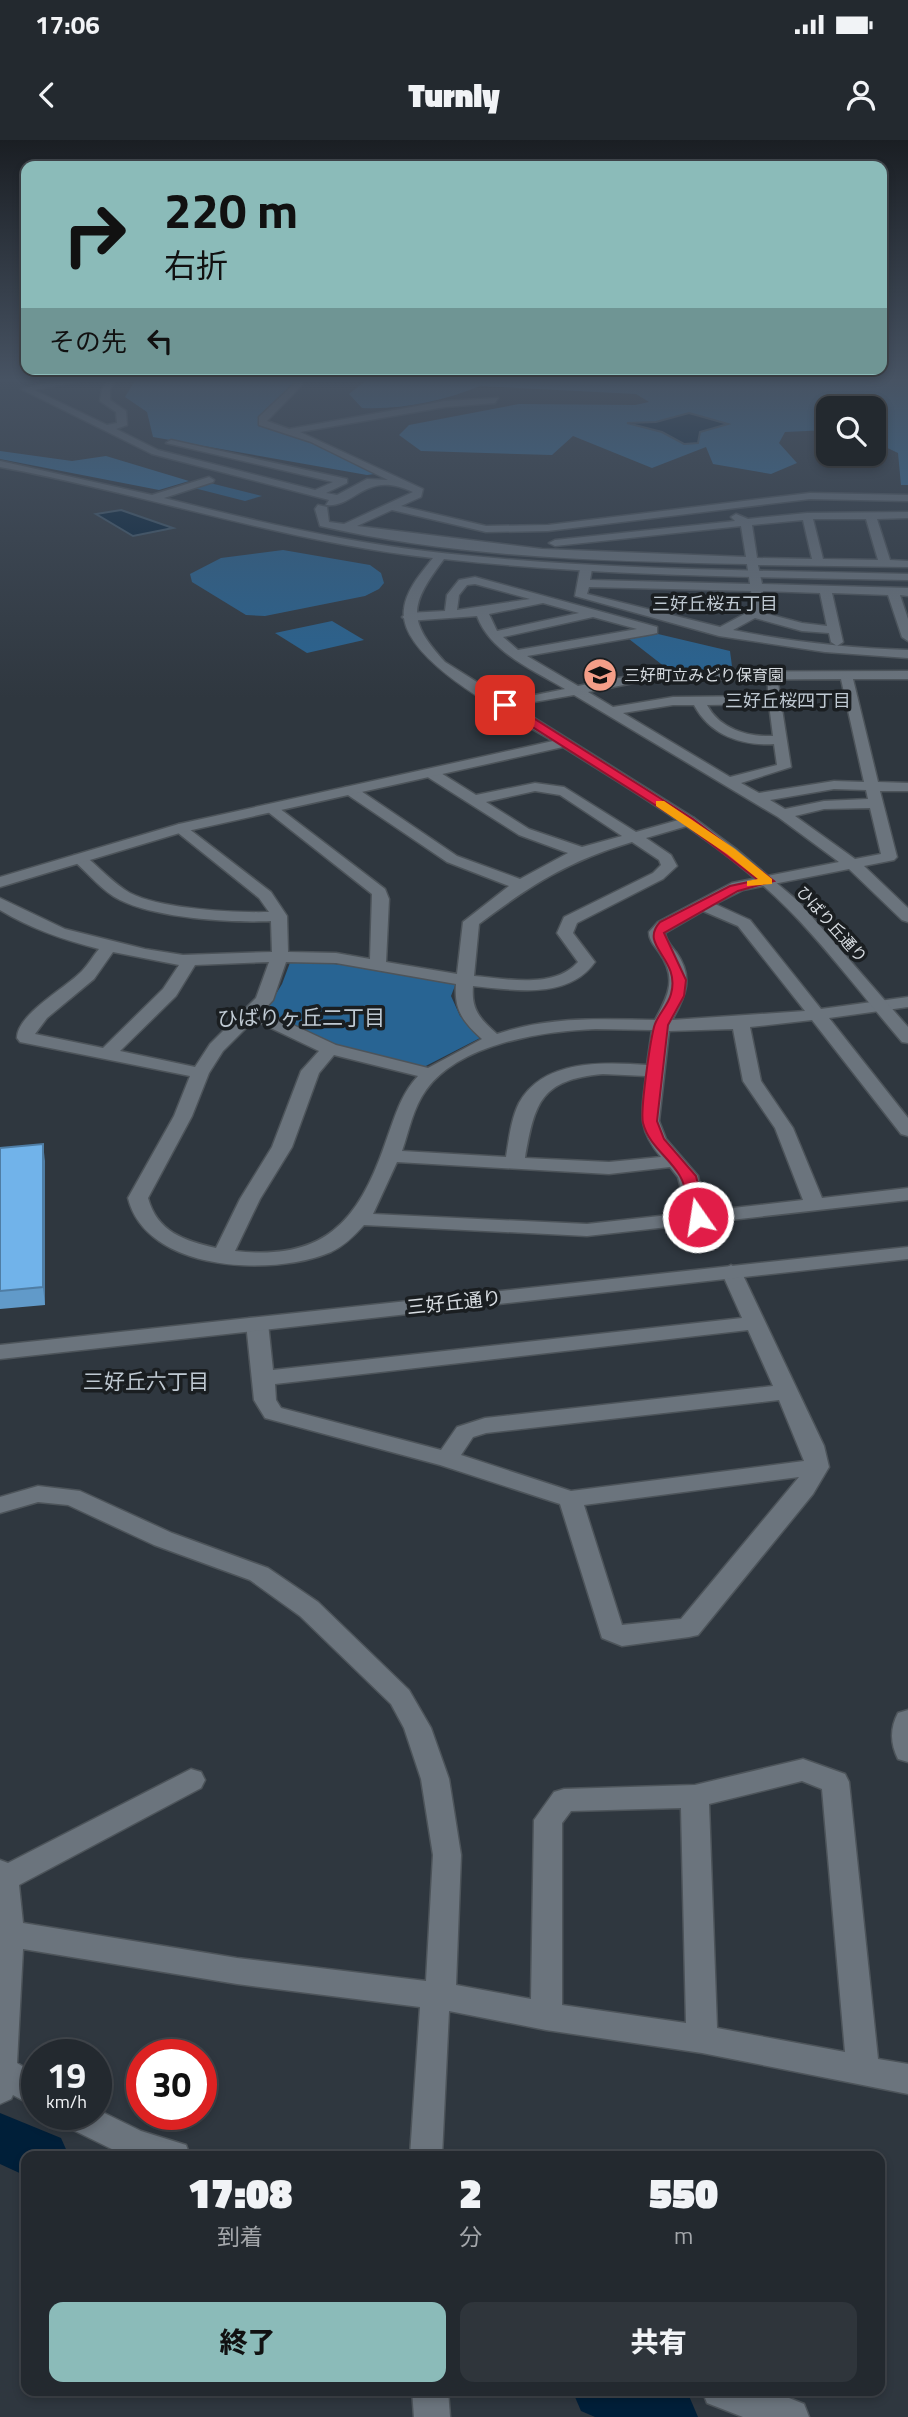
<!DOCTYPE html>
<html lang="ja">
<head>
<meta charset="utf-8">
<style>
	body { margin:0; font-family:"Titillium Web","Noto Sans JP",sans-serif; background:#2f353b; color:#f1f3f6; height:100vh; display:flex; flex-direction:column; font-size:26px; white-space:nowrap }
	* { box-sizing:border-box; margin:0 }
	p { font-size:23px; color:#a3a6aa }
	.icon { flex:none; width:38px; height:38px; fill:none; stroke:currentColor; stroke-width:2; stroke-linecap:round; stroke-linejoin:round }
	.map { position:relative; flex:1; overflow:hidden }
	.sheet { position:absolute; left:21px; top:2011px; width:864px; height:245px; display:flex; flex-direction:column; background:#23292f; border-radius:14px; box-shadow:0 4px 10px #0003,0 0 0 2px #40454b }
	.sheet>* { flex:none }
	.banner { position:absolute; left:21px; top:21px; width:866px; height:214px; border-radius:14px; box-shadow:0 4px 10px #0003,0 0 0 2px #40454b; background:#8bbbb9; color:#111; overflow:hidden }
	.fabs { position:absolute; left:816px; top:256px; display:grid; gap:14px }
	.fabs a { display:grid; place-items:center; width:70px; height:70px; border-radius:14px; background:#23292f; box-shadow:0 4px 10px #0003,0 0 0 2px #40454b; font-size:35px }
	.speed { position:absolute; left:21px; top:1899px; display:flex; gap:14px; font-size:35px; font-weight:700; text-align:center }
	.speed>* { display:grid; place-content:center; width:91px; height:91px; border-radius:50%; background:#23292f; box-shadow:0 4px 10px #0003,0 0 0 2px #40454b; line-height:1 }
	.speed small { font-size:18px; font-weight:400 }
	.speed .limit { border:10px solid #d22; background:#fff; color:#111 }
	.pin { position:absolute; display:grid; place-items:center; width:60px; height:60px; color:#fff; margin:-30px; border-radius:14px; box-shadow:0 4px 10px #0006 }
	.me { position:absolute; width:77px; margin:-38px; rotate:347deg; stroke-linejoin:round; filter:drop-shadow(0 0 5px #0008) }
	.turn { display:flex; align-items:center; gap:24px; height:147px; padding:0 28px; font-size:32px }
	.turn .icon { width:91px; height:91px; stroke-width:2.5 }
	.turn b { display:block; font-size:49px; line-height:60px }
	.then { display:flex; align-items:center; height:66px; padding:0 28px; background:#0003; gap:14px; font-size:26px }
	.eta { display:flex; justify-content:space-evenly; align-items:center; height:119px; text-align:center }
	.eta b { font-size:42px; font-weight:800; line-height:49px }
	.action { display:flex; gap:14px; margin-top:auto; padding:14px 28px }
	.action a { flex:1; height:80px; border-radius:14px; background:#8bbbb9; color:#111; font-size:28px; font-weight:800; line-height:80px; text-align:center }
	.action a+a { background:#2f353b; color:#f1f3f6 }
	.status { display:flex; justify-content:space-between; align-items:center; height:49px; padding:0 35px; background:#23292f; direction:ltr }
	.status svg { height:19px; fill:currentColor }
	header { display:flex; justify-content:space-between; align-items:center; height:91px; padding:0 28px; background:#23292f; font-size:32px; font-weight:800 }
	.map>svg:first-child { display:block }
	.green { fill:#286493 }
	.forest { fill:#3476a9 }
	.water { fill:#001f39; stroke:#40586b; stroke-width:2 }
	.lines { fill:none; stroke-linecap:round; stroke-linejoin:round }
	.river { fill:#001f39; fill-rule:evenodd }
	.minor-casing { stroke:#4d545a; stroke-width:3 }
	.tertiary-casing { stroke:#4d545a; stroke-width:3 }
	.minor { fill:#6b747d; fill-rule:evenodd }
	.tertiary { fill:#6b747d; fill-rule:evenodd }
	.wall { fill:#619ac9 }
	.shaded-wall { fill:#4f7da4 }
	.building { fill:#71b3ea; stroke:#4f7da4; stroke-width:2 }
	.route { fill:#e11d48; stroke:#92132f; stroke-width:2 }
	.slow { fill:#f59e0b }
	.labels { text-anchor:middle; stroke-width:7; stroke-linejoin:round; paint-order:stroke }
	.far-poi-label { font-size:16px; fill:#d7dce1; stroke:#1a1e21; text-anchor:start }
	.far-street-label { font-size:16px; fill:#d7dce1; stroke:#1a1e21 }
	.far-neighbourhood-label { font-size:18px; fill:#bfc9d2; stroke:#1a1e21 }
	.street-label { font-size:19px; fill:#d7dce1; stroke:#1a1e21 }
	.neighbourhood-label { font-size:21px; fill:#bfc9d2; stroke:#1a1e21 }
</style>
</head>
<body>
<div class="status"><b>17:06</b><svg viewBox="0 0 49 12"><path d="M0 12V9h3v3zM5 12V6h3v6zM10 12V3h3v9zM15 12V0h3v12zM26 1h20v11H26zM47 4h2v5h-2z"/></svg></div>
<header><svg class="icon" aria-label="back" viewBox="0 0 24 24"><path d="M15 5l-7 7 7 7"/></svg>Turnly<svg class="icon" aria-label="person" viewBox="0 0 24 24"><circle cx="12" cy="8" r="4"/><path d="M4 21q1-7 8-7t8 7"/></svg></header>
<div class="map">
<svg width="908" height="2277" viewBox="0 0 908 2277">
	<rect width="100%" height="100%" fill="#2f373f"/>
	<g class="green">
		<path d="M 210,343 L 262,356 L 245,361 L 194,348 Z"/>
		<path d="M 283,410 L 370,425 L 381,433 L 384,443 L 379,449 L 365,456 L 265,476 L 246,475 L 192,442 L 190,434 L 221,418 Z"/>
		<path d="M 332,481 L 364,500 L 307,513 L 275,493 Z"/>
		<path d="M 658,494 L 730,511 L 733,534 L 674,534 L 629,499 Z"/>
		<path d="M 291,820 L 366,827 L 456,843 L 451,856 L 460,876 L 480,898 L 420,929 L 329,903 L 264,874 L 282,844 Z"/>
	</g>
	<g class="forest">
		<path d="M 136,239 L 297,239 L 258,282 L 311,301 L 382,333 L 367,335 L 153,297 L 147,272 L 125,257 Z"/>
		<path d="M 368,239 L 908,239 L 908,345 L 901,345 L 898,313 L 873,301 L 873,268 L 828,268 L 828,290 L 785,292 L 779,303 L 797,323 L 771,334 L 713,324 L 706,307 L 652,328 L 573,296 L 552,315 L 421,311 L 399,295 L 409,285 L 519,264 L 635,265 L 649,262 L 636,254 L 480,246 C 444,261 400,270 362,268 L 349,254 Z"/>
		<path d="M 0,311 L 72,321 L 106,316 L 189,341 L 159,350 L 0,319 Z"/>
	</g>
	<g class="water">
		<path d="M 689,273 L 728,284 L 700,292 L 698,303 L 684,304 L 662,292 L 627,283 L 656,282 Z"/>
		<path d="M 121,370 L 173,388 L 133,396 L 96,374 Z"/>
	</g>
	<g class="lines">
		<g class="river">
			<path d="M 0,1973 L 61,1998 L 69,2016 L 26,2016 L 26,2036 L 0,2024 Z"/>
			<path d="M 572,2250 L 677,2250 L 689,2256 L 698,2277 L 595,2277 L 581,2271 Z"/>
		</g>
		<g class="minor-casing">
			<g id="minor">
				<path d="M 69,239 L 89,239 L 34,250 L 107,285 L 117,283 L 116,272 L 100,261 L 102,249 L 109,239 L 117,239 L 110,249 L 110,260 L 126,271 L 127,285 L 116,289 L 158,310 L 315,350 L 333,342 L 166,303 L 171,300 L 347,339 L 347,343 L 326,353 L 337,355 L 367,339 L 388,340 L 311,302 L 259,285 L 259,277 L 294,244 L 295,239 L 303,239 L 302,245 L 267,281 L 289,289 L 445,261 L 498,258 L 495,263 L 445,267 L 300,292 L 423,349 L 421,357 L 401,366 L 486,386 L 548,385 L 810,353 L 908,355 L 908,361 L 810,359 L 548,391 L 486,392 L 392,370 L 357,386 L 542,409 L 746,417 L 741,386 L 555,406 L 549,403 L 555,400 L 735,381 L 731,377 L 736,374 L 748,379 L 807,373 L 908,372 L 908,378 L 877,379 L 890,420 L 908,421 L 908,427 L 758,425 L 762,444 L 908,448 L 908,456 L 900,455 L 908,479 L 908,501 L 902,497 L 888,455 L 832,453 L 843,502 L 837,506 L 831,502 L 829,493 L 802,491 L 755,478 L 733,490 C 791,502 849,508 908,510 L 908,518 L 825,512 L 719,496 L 575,456 L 580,429 L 586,426 L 592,429 L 590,440 L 750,444 L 747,424 C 606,421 458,418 320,386 L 315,369 L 318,365 L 327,367 L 329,382 L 344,384 L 413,352 C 365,329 356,368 326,365 L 329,360 L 152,314 L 21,249 ZM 813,379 L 866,379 L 878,420 L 823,419 ZM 803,380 L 812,419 L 757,418 L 752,385 ZM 589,447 L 751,451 L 754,469 L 720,487 L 587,454 ZM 763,451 L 820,453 L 827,486 L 802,483 L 764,473 Z"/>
				<path d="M 475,437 L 657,487 L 657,493 L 653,494 L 527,516 L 578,546 L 649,532 L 908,531 L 908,539 L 853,539 L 878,642 L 908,643 L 908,651 L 880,651 L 897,717 L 894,720 L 864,726 L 908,768 L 908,782 L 902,780 L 849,729 L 743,750 L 715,764 L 750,780 L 821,869 L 908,857 L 908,867 L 829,878 L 908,978 L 908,996 L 901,994 L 812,880 L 750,887 L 761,941 L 793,988 L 822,1058 L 908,1048 L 908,1060 L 587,1096 L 364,1085 C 354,1096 344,1106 331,1112 C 273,1137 146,1132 128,1058 L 174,976 L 190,936 L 20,902 L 17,898 C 17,874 66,848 82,831 C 88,825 93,816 99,809 C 64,800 31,789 0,770 L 0,758 L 65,789 L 145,809 L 183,815 L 272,812 L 271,781 C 230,783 156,778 120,760 C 103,752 88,733 74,721 L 74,715 L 84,715 C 99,727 114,744 130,753 C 161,769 234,773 269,772 L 259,758 L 172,688 L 179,684 L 184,685 L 271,752 L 287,776 L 288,812 L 336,813 L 370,819 L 372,754 L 263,668 L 265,665 L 275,665 L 385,749 L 389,759 L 386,822 L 457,834 L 463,782 L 509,746 L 447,722 L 345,653 L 345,647 L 355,647 L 457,716 L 520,739 L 568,713 L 519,695 L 426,636 L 426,630 L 436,630 L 476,655 L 535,643 L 564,647 L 636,692 L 689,677 L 694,678 L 694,684 L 646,698 L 671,715 L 677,726 L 663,739 L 577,783 L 573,793 L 595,822 C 568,860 515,850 473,846 C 471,870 480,879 497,894 C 549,876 601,879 655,880 C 669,855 677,837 659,812 C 654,805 649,800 649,792 L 658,782 L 732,743 L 839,722 L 778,677 L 574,555 L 500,568 L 500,562 L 565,549 C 533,530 490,512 477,476 L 408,481 L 402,477 L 408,473 L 445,471 L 447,455 L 459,440 ZM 475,444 L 530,459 L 457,470 L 459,455 L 467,445 ZM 543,463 L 579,473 L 497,491 L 489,474 ZM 593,477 L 637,489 L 518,510 L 503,497 ZM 841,539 L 864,642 L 834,641 L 759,653 L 741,643 L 791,627 L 778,543 L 768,543 L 768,556 L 673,557 L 613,567 L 588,552 L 649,540 ZM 769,564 L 773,596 C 747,597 720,589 707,565 ZM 673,565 L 694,565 C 710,595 741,606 774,604 L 777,625 L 730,637 L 623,573 ZM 834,649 L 866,650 L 868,659 L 824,661 L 785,669 L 770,660 ZM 535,651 L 560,655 L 622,696 L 582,707 L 529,689 L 486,662 ZM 870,668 L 881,714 L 855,719 L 795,676 L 824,669 ZM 632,702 L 659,720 L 661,725 L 653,733 L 564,777 L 557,793 L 578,822 C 554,849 508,839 474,836 L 479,784 C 531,745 568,721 632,702 ZM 703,771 L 738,786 L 805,871 L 672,880 C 686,856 694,837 676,812 C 671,806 666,801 665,793 ZM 113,812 L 179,825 L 163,849 L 103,908 L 35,894 L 47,878 L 94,839 ZM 269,822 L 256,858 L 210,904 L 195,927 L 120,911 L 176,856 L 195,825 ZM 286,822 L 336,823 L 456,844 C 454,870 463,882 482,899 L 428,928 L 336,905 L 263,871 L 273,860 ZM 254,880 L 319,911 L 301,931 L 272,1007 L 240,1059 L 216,1108 C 185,1101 157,1092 148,1058 L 192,976 L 209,933 L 223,911 ZM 596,889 L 652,890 L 647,925 C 604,922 543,919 519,963 C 511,979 509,999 506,1017 L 402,1011 C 409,991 413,968 426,950 C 460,903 544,891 596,889 ZM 733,889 L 743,941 L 775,988 L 803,1060 L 706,1071 L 698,1036 L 666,999 L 659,981 L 669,891 ZM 334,915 L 418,936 C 400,955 394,980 385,1004 C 358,1082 324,1121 235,1111 L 260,1059 L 292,1007 L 319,933 ZM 603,934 L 646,936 C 642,972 636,987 661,1017 L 609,1022 L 525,1018 C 535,961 541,940 603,934 ZM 397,1022 L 609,1034 L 670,1027 L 678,1037 L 687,1073 L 587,1084 L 373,1074 Z"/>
				<path d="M 731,1125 L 741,1131 L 824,1306 L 829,1327 L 813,1354 L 698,1495 L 689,1497 L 622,1506 L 602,1498 L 560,1364 L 440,1325 L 265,1278 L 254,1260 L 246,1183 L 249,1178 L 265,1178 L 268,1183 L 273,1230 L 742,1178 L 721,1131 ZM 748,1190 L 773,1246 L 485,1278 L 457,1287 L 441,1310 L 281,1268 L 276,1260 L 275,1244 ZM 779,1260 L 804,1321 L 571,1351 L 461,1315 L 473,1297 L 486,1293 ZM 799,1337 L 681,1479 L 622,1485 L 584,1365 Z"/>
				<path d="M 38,1346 L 80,1351 L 172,1393 L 268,1428 L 318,1462 L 409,1550 L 431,1588 L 449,1639 L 461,1715 L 456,1845 L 531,1859 L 534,1680 L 554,1652 L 564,1649 L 695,1645 L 803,1619 L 845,1634 L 849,1642 L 878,1919 L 908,1924 L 908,1954 L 702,1913 L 546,1890 L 449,1871 L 442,2016 L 410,2016 L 420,1867 L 237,1844 L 23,1809 L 17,1923 L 37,1935 L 37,1968 L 13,1955 L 11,1959 L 0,1964 L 0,1720 L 8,1723 L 191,1629 L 201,1632 L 205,1640 L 201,1648 L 19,1745 L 23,1783 L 237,1818 L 426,1841 L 433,1715 L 421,1639 L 404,1588 L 391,1564 L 300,1476 L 250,1440 L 154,1405 L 68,1365 L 38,1362 L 0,1373 L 0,1357 ZM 802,1641 L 822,1649 L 845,1912 L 717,1888 L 709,1664 ZM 681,1668 L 686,1883 L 562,1865 L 562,1683 L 571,1671 Z"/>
				<path d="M 908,1570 L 908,1622 L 898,1619 C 890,1603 890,1588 898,1573 Z"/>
				<path d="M 96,1969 L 141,1991 L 186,2005 L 190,2016 L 126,2016 L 63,1985 L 58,1974 L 96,1974 Z"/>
				<path d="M 412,2250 L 448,2250 L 450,2277 L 414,2277 Z"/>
				<path d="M 702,2250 L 769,2250 L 804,2264 L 809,2277 L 743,2277 L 707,2263 Z"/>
			</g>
		</g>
		<g class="tertiary-casing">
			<g id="tertiary">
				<path d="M 0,321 L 152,355 L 209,337 L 214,340 L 213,342 L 164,358 C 250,380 336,400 425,411 C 585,430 747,430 908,434 L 908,440 C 753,437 598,436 444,419 C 410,464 406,480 445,522 L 694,678 L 736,709 L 799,762 L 908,887 L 908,903 L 902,902 C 864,858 828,809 787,768 C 722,703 640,656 563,607 L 183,692 L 0,747 L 0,737 L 179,684 L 553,601 C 515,578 397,520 404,469 C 406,450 421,433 433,418 C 286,402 145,354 0,327 Z"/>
				<path d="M 908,1107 L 908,1119 L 0,1219 L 0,1205 Z"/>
			</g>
		</g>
		<use href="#minor" class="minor"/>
		<use href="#tertiary" class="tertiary"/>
	</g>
	<path class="wall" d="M 0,1008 L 45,1021 L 45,1165 L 0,1169 Z"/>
	<path class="shaded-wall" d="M 43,1004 L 45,1021 L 45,1165 L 43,1147 Z"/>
	<path class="building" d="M 43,1004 L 43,1147 L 0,1151 L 0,1008 Z"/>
	<linearGradient id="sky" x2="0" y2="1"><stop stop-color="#1a1e23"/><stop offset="0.43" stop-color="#475363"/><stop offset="1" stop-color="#475363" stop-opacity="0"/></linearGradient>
	<rect width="908" height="558" fill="url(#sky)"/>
	<path class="route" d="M 501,562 L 508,562 L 693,679 L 774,741 L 738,751 L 664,793 L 686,840 L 684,856 L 668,885 L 657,981 L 664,999 L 696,1036 L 706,1077 L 704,1081 L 693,1081 L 691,1077 C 688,1065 687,1047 680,1036 C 669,1017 649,1006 643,983 C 640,971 650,903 654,887 C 657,875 668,866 671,854 C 681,818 638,806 660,782 L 730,746 L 758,740 L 685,684 L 501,567 Z"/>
	<path class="slow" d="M 656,661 L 664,661 L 735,709 L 772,739 L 772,744 L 747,746 L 747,741 L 758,739 L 727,714 L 656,666 Z"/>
	<defs>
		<g id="school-disc" transform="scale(1.75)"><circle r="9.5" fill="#f49e88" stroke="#1a1e21"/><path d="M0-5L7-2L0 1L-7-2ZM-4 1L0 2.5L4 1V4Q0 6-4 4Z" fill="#111"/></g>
	</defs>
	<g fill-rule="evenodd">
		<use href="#school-disc" x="600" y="535"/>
	</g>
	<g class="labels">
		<g class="far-poi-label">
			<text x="624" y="541">三好町立みどり保育園</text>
		</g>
		<g class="far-street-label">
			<text transform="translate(832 784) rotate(48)" y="6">ひばり丘通り</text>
		</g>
		<g class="far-neighbourhood-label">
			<text x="715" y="470">三好丘桜五丁目</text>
			<text x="788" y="567">三好丘桜四丁目</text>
		</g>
		<g class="street-label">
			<text transform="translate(454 1162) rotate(-6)" y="7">三好丘通り</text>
		</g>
		<g class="neighbourhood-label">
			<text x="301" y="885">ひばりヶ丘二丁目</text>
			<text x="146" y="1249">三好丘六丁目</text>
		</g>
	</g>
</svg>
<div class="fabs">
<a><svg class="icon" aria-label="search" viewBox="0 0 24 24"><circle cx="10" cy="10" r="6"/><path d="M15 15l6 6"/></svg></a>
</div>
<div class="speed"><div>19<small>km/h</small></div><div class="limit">30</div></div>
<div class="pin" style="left:505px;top:565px;background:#d93025"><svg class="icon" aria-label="arrive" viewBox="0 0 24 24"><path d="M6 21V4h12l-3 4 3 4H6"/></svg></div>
<svg class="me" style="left:698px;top:1077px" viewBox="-20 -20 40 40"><circle r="17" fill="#e11d48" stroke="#fff" stroke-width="3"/><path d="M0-11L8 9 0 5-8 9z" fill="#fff"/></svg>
<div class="banner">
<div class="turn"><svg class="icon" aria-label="right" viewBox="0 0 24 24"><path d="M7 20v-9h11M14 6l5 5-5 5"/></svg><div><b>220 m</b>右折</div></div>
<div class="then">その先<svg class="icon" aria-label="left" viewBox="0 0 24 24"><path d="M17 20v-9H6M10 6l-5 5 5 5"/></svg></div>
</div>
<section class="sheet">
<div class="eta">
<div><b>17:08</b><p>到着</p></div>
<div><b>2</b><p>分</p></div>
<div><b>550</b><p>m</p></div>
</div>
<div class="action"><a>終了</a><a>共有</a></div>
</section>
</div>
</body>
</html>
